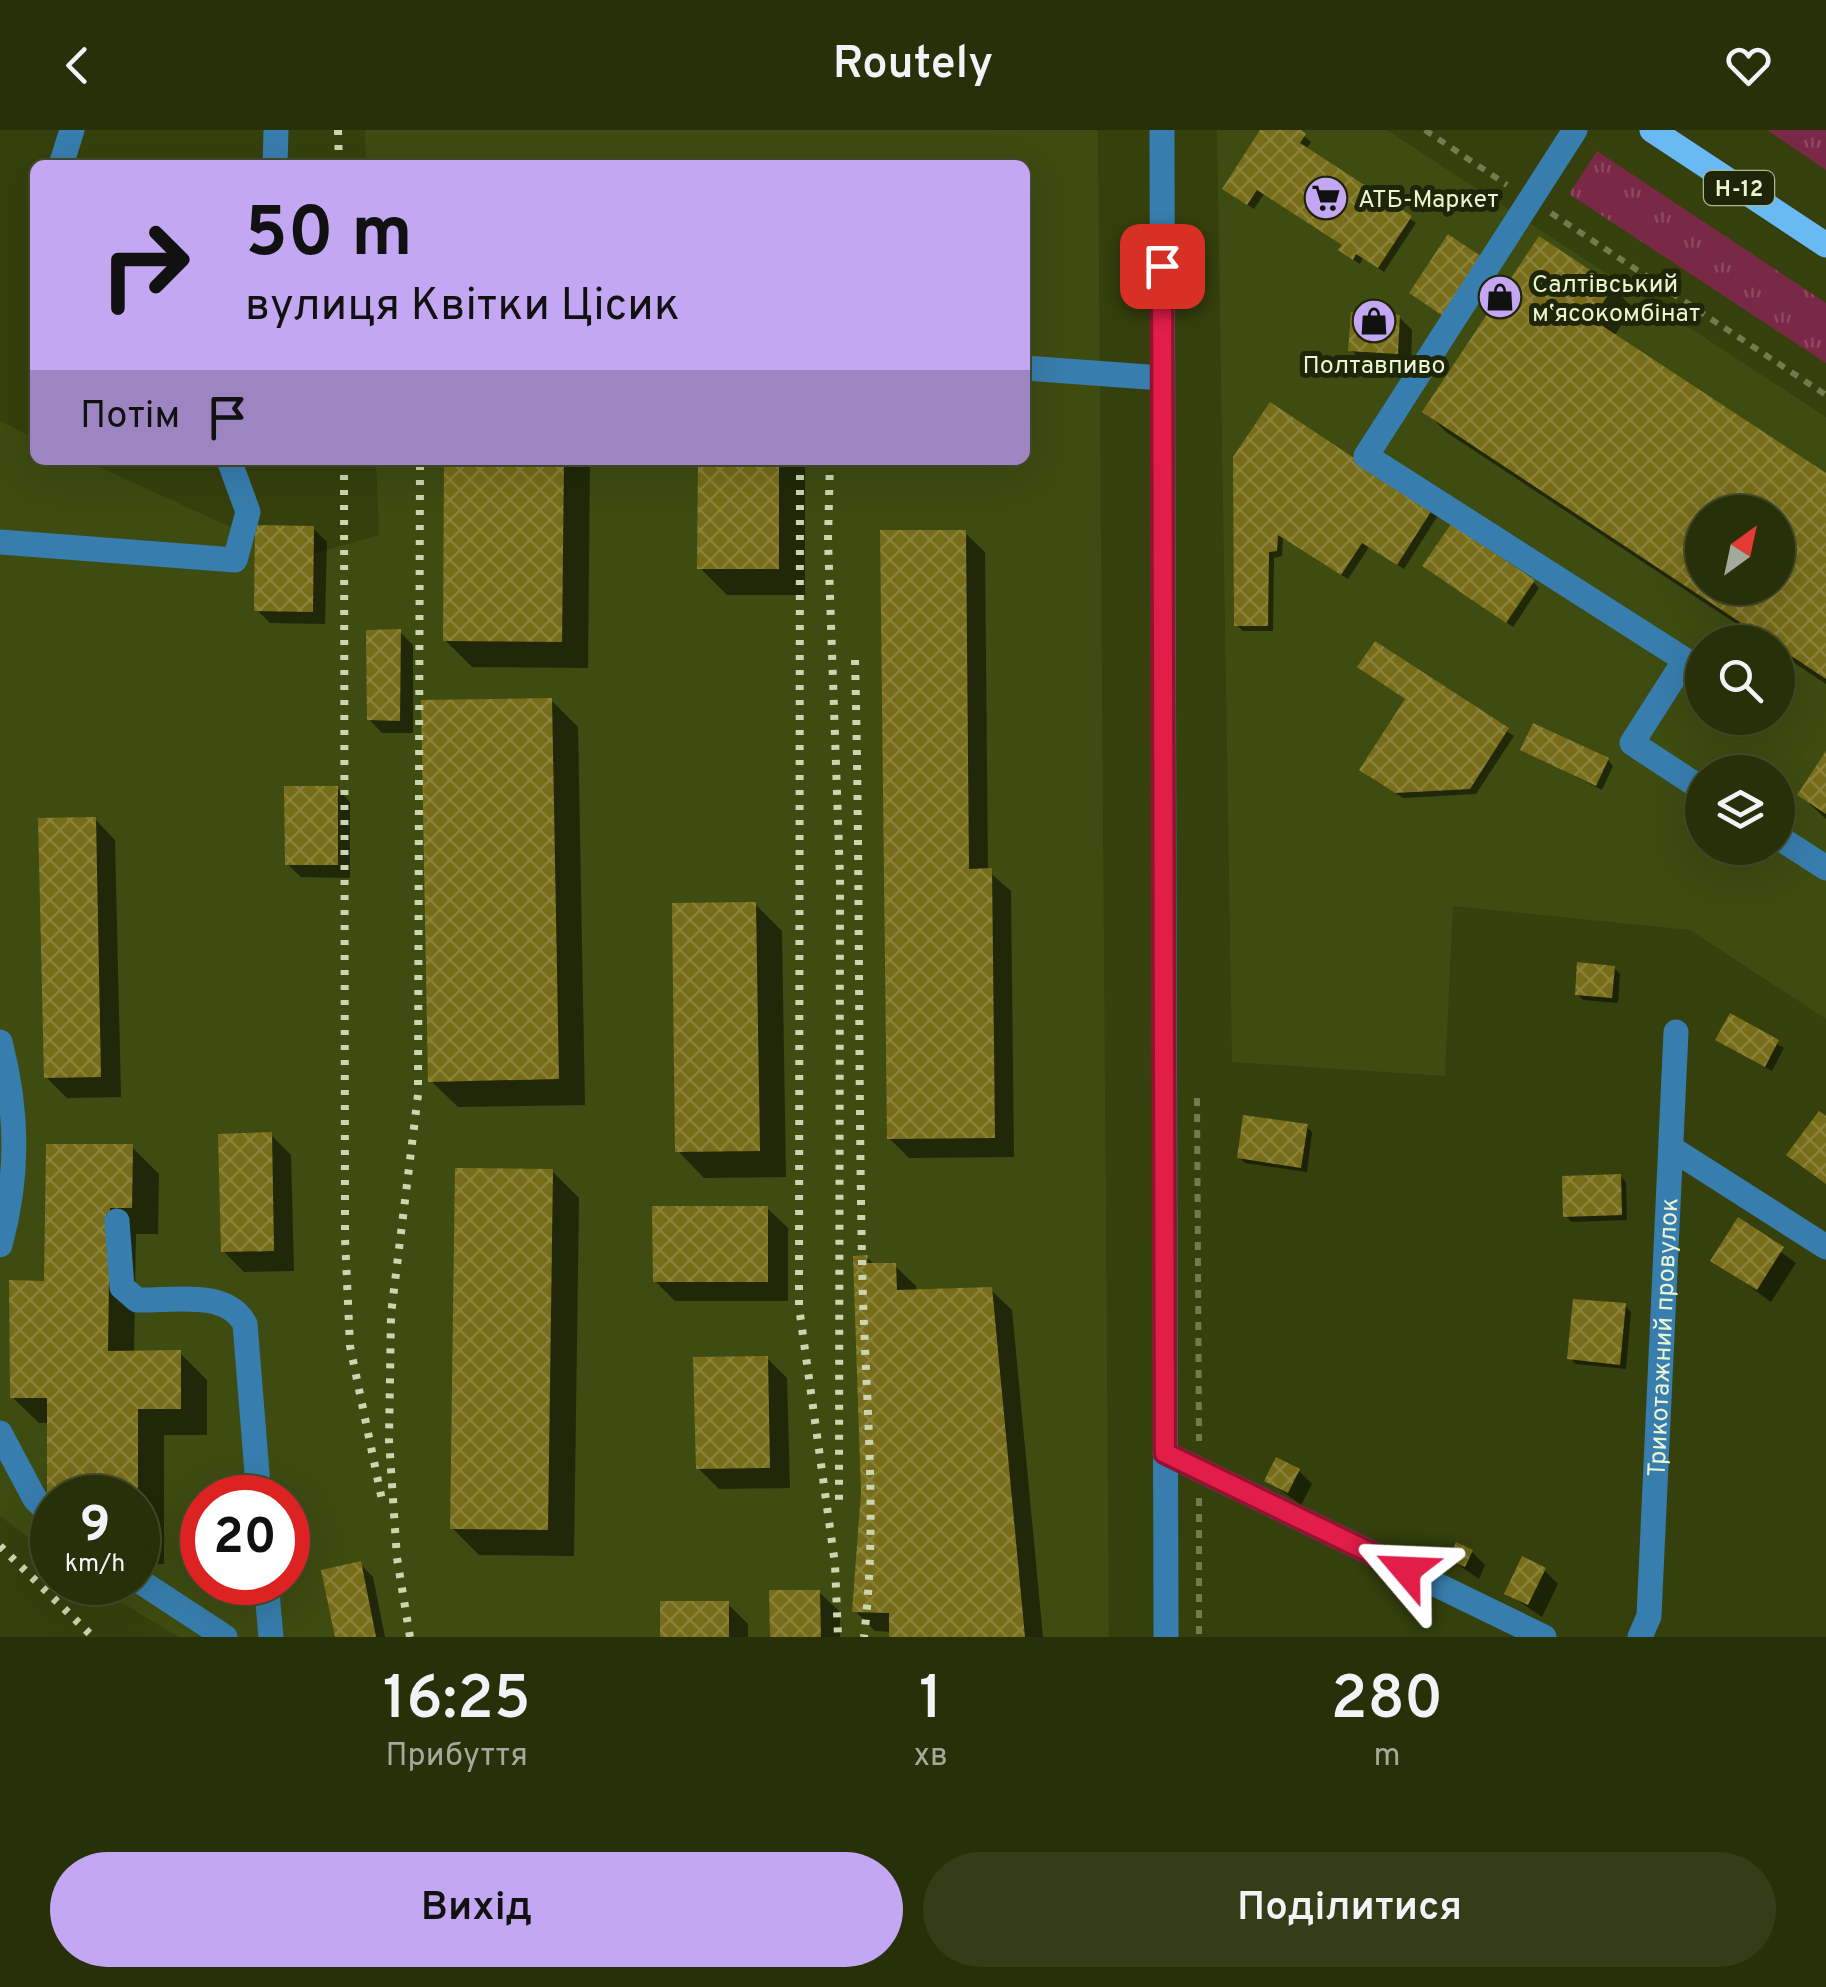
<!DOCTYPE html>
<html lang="uk">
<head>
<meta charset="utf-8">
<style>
	body { margin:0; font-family:Overpass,sans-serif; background:#343c18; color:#f1f3f6; height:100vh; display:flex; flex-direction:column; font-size:38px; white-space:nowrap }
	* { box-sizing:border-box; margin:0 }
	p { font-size:32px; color:#a5a99c }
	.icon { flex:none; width:55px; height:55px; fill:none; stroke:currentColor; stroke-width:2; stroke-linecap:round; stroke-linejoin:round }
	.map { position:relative; height:1507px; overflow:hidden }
	.panel { display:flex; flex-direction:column; background:#28300a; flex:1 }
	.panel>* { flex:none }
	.guide { position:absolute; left:30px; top:30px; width:1000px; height:305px; border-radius:15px; box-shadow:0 10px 40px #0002,0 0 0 2px #444b2b; background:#c3a7f2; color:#111; overflow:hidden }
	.needle { width:65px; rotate:33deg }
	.tools { position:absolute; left:1685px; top:365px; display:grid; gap:20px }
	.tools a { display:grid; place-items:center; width:110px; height:110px; border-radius:50%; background:#28300a; box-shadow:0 10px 40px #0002,0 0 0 2px #444b2b; font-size:50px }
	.speed { position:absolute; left:30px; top:1345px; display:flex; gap:20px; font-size:50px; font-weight:700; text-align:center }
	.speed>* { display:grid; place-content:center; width:130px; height:130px; border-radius:50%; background:#28300a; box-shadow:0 10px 40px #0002,0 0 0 2px #444b2b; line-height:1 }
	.speed small { font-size:25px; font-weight:400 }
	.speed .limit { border:15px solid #d22; background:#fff; color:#111 }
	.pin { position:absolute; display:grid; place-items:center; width:85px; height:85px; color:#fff; margin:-42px; border-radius:20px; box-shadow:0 5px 15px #0006 }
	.me { position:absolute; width:110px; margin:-55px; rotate:296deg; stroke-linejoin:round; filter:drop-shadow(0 0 8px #0008) }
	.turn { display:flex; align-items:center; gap:35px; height:210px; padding:0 50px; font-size:45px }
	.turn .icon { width:130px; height:130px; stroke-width:2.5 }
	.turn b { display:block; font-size:70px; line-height:85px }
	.then { display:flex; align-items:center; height:95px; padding:0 50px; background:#0003; gap:20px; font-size:38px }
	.eta { display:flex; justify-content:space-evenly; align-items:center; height:170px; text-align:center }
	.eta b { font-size:60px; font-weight:600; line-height:70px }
	.action { display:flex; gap:20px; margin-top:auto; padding:20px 50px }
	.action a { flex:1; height:115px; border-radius:60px; background:#c3a7f2; color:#111; font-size:40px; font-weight:600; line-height:115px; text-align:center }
	.action a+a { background:#343c18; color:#f1f3f6 }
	header { display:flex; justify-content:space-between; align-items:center; height:130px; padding:0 50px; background:#28300a; font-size:45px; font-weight:600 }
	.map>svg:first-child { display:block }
	.built { fill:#3e4b11; fill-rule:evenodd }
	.grass { fill:url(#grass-tufts) }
	.shadow { fill:#0007; fill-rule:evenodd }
	.building { fill:url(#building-cross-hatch); fill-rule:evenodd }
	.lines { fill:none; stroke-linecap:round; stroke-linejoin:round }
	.path { stroke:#717c4e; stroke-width:6; stroke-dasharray:8 8; stroke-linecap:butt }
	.minor { stroke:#377dad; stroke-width:25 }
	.major { stroke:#69baf4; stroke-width:25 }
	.rail { stroke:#cbd6b0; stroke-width:8; stroke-dasharray:5 10; stroke-linecap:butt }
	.route-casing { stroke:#92132f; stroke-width:25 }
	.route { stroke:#e11d48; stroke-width:18 }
	.labels { text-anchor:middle; stroke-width:10; stroke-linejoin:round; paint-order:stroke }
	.shield { fill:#1e2509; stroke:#acb695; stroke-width:2.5 }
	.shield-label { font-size:22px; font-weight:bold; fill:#e9f4d1 }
	.poi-label { font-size:25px; fill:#e9f4d1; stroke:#1e2509; text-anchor:start }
	.street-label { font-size:25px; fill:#e9f4d1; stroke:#1e2509 }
</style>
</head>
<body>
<header><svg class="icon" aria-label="back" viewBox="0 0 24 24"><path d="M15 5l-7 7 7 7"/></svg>Routely<svg class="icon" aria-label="heart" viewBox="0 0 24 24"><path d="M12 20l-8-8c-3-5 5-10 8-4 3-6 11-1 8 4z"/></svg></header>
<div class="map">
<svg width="1826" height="1507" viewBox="0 0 1826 1507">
	<defs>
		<pattern id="grass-tufts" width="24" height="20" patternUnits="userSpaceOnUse" patternTransform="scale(2.5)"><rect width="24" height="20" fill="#792845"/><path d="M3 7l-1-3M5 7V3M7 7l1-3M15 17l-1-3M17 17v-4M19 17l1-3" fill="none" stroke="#8c485f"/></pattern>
		<pattern id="building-cross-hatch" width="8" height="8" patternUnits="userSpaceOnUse" patternTransform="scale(2.5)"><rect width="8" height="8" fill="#776c19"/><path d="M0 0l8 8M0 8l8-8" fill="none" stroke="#8a8239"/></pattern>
	</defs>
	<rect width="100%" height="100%" fill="#35400d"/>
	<g class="built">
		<path d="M 365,0 L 1098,0 L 1109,1507 L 179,1507 L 89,1453 L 138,1452 L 138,1368 L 52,1368 L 52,1425 L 0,1386 L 0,291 L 35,308 L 35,330 L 84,330 L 298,428 L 379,405 L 376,330 L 1025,330 L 1025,35 L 366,35 ZM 202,1368 L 288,1368 L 288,1452 L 202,1452 Z"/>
		<path d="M 1217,0 L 1387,0 L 1826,287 L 1826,889 L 1690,800 L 1453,776 L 1445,946 L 1232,932 ZM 1702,382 L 1778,382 L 1778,458 L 1702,458 ZM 1702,512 L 1778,512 L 1778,588 L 1702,588 ZM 1702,642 L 1778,642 L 1778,718 L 1702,718 Z"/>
	</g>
	<g class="grass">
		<path d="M 1767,0 L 1826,0 L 1826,40 Z"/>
		<path d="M 1597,21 L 1826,173 L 1826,233 L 1569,64 Z"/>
	</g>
	<g class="shadow">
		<path d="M 1263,0 L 1296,0 L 1311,12 L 1306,19 L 1416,93 L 1384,142 L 1363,128 L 1360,134 L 1347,126 L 1344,116 L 1264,64 L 1254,79 L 1231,64 Z"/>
		<path d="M 1613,158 L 1633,178 L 1614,206 L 1826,346 L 1826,554 L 1778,522 L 1778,512 L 1764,512 L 1446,302 L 1426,282 ZM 1702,382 L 1778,382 L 1778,458 L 1702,458 Z"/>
		<path d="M 1399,187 L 1412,200 L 1411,236 L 1364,234 L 1351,220 Z"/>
		<path d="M 1236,328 L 1431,382 L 1437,387 L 1404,439 L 1369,417 L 1348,449 L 1283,408 L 1282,426 L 1274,428 L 1273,501 L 1243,501 L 1237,495 Z"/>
		<path d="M 447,330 L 590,330 L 588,538 L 472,537 L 445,510 Z"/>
		<path d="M 700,330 L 805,330 L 805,465 L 727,465 L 700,438 Z"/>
		<path d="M 313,398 L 327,412 L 325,494 L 270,493 L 257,480 Z"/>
		<path d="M 964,402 L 985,422 L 988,741 L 1011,761 L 1014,1027 L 909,1028 L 889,1008 Z"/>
		<path d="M 1431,442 L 1533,452 L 1539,458 L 1513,497 Z"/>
		<path d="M 400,502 L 413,515 L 413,603 L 382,603 L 369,589 Z"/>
		<path d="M 1375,514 L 1514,606 L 1476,664 L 1403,668 L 1368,646 L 1407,570 Z"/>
		<path d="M 551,570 L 578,597 L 585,975 L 458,977 L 431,951 Z"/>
		<path d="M 1523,620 L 1608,630 L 1613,636 L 1602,660 Z"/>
		<path d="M 1826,626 L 1826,689 L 1800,665 Z"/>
		<path d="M 337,658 L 350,672 L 350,748 L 301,747 L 287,734 Z"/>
		<path d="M 95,689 L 115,710 L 121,967 L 67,968 L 46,947 Z"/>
		<path d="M 755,774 L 782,801 L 786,1047 L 704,1048 L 678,1021 Z"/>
		<path d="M 1614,838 L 1620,844 L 1618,873 L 1583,870 L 1577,864 Z"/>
		<path d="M 1731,887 L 1784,918 L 1772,941 L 1718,910 Z"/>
		<path d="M 1306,996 L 1312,1002 L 1307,1042 L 1245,1033 L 1239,1027 Z"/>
		<path d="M 271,1005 L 291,1025 L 294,1141 L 244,1142 L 223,1121 Z"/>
		<path d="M 132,1017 L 159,1044 L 158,1104 L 136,1104 L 134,1223 L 180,1223 L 207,1250 L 207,1305 L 164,1305 L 164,1434 L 138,1434 L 138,1368 L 50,1364 L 50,1293 L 39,1293 L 12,1267 L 47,1153 Z"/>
		<path d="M 552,1041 L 579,1068 L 574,1426 L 479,1425 L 452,1398 Z"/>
		<path d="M 1620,1046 L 1626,1052 L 1627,1090 L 1572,1092 L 1566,1086 Z"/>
		<path d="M 767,1078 L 788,1098 L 788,1171 L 675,1171 L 655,1151 Z"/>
		<path d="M 1739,1091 L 1796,1133 L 1771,1172 L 1714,1130 Z"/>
		<path d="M 867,1127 L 875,1136 L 895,1136 L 916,1156 L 916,1162 L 991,1160 L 1012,1180 L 1043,1507 L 892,1507 L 892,1502 L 875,1501 L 855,1481 L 863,1362 L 856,1128 Z"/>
		<path d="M 1625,1176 L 1631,1182 L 1626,1239 L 1576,1234 L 1570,1228 Z"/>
		<path d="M 767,1228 L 787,1248 L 790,1358 L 719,1359 L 698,1338 Z"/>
		<path d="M 1299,1341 L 1312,1354 L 1301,1375 L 1267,1350 Z"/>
		<path d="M 1472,1422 L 1485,1435 L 1479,1449 L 1451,1430 Z"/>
		<path d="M 360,1434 L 373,1447 L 385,1507 L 338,1507 Z"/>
		<path d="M 1544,1440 L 1558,1454 L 1542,1487 L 1507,1463 Z"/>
		<path d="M 819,1462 L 840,1482 L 840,1507 L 772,1507 Z"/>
		<path d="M 728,1474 L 748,1494 L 748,1507 L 663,1507 Z"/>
	</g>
	<g class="building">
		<path d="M 1260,0 L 1301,0 L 1306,4 L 1300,13 L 1412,86 L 1378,138 L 1356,124 L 1353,130 L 1338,120 L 1342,115 L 1257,60 L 1247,75 L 1222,59 Z"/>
		<path d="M 1448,104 L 1482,127 L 1443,186 L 1409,163 Z"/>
		<path d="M 1539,106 L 1614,156 L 1592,189 L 1826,343 L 1826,549 L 1778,517 L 1778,512 L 1770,512 L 1422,282 ZM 1702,382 L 1778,382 L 1778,458 L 1702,458 Z"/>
		<path d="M 1351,182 L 1400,185 L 1398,224 L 1348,221 Z"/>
		<path d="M 1270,272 L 1432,380 L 1397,435 L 1362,413 L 1341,445 L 1278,405 L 1277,421 L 1269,422 L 1268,496 L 1234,496 L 1233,327 Z"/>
		<path d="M 444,330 L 564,330 L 562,512 L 443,511 Z"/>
		<path d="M 698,330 L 779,330 L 779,439 L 697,439 Z"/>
		<path d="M 1451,394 L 1535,450 L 1506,493 L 1422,436 Z"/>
		<path d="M 255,395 L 314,396 L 313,482 L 254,481 Z"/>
		<path d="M 880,400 L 966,400 L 969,739 L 992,738 L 995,1008 L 887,1009 Z"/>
		<path d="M 401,499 L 400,591 L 367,590 L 366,500 Z"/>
		<path d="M 1375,511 L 1509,598 L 1470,659 L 1395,663 L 1359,640 L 1405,569 L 1357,537 Z"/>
		<path d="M 552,568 L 559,949 L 428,952 L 421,570 Z"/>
		<path d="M 1533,593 L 1609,628 L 1596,656 L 1520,620 Z"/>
		<path d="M 1826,621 L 1826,684 L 1797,665 Z"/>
		<path d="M 284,656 L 338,656 L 338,735 L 285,735 Z"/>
		<path d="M 96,687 L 101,947 L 44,948 L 38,688 Z"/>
		<path d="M 756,772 L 760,1021 L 675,1022 L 672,773 Z"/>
		<path d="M 1577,832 L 1615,836 L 1612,868 L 1575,865 Z"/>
		<path d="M 1730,883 L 1779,910 L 1765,937 L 1715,910 Z"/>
		<path d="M 1819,981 L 1826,986 L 1826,1054 L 1786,1025 Z"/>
		<path d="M 1243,985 L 1308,994 L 1301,1038 L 1237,1028 Z"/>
		<path d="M 272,1002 L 274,1121 L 221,1122 L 218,1004 Z"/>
		<path d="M 46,1014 L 133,1014 L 132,1078 L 110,1078 L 108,1221 L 181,1220 L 181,1279 L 138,1279 L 138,1368 L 47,1365 L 47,1268 L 10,1268 L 9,1150 L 44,1151 Z"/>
		<path d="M 455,1038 L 553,1039 L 548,1400 L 450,1399 Z"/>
		<path d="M 1621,1044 L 1622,1085 L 1563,1087 L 1562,1046 Z"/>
		<path d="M 652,1076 L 768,1076 L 768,1152 L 653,1152 Z"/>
		<path d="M 1738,1087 L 1784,1117 L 1757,1160 L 1710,1131 Z"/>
		<path d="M 868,1125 L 867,1133 L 896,1133 L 897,1160 L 992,1157 L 1025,1507 L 889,1507 L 889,1483 L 852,1482 L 861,1362 L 853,1126 Z"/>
		<path d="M 1573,1169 L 1626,1173 L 1620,1235 L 1567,1229 Z"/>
		<path d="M 768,1226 L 770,1338 L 696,1339 L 693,1227 Z"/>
		<path d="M 1276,1327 L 1300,1339 L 1288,1363 L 1264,1351 Z"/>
		<path d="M 1456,1412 L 1473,1420 L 1465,1437 L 1448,1430 Z"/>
		<path d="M 1522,1426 L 1546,1438 L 1528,1475 L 1504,1464 Z"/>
		<path d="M 361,1431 L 376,1507 L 335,1507 L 321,1440 Z"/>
		<path d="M 769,1460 L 820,1460 L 821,1507 L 770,1507 Z"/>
		<rect x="660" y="1471" width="69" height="36"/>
	</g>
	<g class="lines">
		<g class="path">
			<path d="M 1425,0 L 1507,55"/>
			<path d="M 1551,83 L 1826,265"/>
			<path d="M 1197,968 L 1199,1311"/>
			<path d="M 1199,1368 L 1199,1507"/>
		</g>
		<g class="minor">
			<path d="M 1162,0 L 1166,1507"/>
			<path d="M 1575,0 L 1366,326 L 1685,530 L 1632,613 L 1702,659"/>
			<path d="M 61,35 L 72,0"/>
			<path d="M 275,35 L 276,0"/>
			<path d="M 1025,238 L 1162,248"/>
			<path d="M 0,412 L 235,430 L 248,382 L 229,330"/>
			<path d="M 1778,707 L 1826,738"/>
			<path d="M 0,912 C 18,981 19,1046 0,1115"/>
			<path d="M 1671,1018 L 1826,1117"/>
			<path d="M 117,1091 L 122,1157 L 137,1170 C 173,1171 226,1159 245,1194 L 259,1368"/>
			<path d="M 0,1303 L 35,1369 L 52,1386"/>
			<path d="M 1165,1323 L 1544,1507"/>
			<path d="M 138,1450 L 225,1507"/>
			<path d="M 266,1452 L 271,1507"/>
			<path id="s1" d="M 1640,1507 L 1649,1486 L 1676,902"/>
		</g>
		<path class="major" d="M 1652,0 L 1826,115"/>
		<g class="rail">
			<path d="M 338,0 L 339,35"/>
			<path d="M 798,33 L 798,35"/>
			<path d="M 344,330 L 345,1108 L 350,1216 L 382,1370"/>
			<path d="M 800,330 L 799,1177 L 835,1434 L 838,1507"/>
			<path d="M 830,330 L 828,410 L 840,747 L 839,1370"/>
			<path d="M 855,530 C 860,729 858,929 862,1129 C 864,1255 879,1381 864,1507"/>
			<path d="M 0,1416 L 93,1507"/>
			<path d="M 410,1507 L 397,1428 L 389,1310 L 391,1184 L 418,965 L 420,330"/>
		</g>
	</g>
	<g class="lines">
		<g class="route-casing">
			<path id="route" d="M 1162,136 L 1165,1323 L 1406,1440"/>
		</g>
		<use href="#route" class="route"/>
	</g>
	<defs>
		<g id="supermarket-disc" transform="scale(2.25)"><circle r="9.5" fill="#c3a7f2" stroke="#1e2509"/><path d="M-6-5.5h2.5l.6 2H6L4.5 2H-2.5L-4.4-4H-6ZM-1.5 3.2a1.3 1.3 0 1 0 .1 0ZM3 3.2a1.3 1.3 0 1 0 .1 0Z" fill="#111"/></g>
		<g id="shop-disc" transform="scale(2.25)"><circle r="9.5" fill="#c3a7f2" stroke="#1e2509"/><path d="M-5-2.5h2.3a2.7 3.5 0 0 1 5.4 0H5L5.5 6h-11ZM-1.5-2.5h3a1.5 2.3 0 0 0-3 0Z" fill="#111"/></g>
	</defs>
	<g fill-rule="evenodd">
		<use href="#supermarket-disc" x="1326" y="68"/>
		<use href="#shop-disc" x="1500" y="167"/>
		<use href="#shop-disc" x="1374" y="191"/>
	</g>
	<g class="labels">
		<rect class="shield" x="1704" y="41" width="70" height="34" rx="8"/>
		<g class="shield-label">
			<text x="1739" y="66">Н-12</text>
		</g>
		<g class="poi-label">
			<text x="1358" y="77">АТБ-Маркет</text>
			<text x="1532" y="162">Салтівський<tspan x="1532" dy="29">мʼясокомбінат</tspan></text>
			<text x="1374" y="243" text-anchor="middle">Полтавпиво</text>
		</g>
		<g class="street-label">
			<text dy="9" stroke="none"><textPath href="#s1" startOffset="302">Трикотажний провулок</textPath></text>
		</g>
	</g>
</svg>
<div class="tools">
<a><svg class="needle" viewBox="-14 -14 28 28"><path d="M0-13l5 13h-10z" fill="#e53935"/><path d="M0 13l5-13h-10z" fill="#a5a99c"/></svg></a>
<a><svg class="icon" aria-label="search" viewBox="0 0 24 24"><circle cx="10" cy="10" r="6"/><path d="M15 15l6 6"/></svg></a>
<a><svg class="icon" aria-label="layers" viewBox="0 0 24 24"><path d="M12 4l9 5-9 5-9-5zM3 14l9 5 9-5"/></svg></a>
</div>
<div class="speed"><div>9<small>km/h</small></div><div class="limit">20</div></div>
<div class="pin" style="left:1162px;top:136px;background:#d93025"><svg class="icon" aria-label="arrive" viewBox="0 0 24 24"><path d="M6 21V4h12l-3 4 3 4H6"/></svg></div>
<svg class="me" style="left:1406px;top:1440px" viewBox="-20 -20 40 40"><path d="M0-17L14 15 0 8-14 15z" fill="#e11d48" stroke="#fff" stroke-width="4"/></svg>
<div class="guide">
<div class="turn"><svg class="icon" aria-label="right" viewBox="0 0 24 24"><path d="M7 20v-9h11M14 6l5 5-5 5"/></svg><div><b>50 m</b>вулиця Квітки Цісик</div></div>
<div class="then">Потім<svg class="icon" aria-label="arrive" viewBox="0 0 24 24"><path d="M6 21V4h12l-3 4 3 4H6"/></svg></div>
</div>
</div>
<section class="panel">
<div class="eta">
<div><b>16:25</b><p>Прибуття</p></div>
<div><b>1</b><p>хв</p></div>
<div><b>280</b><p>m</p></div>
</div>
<div class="action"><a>Вихід</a><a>Поділитися</a></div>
</section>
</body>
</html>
